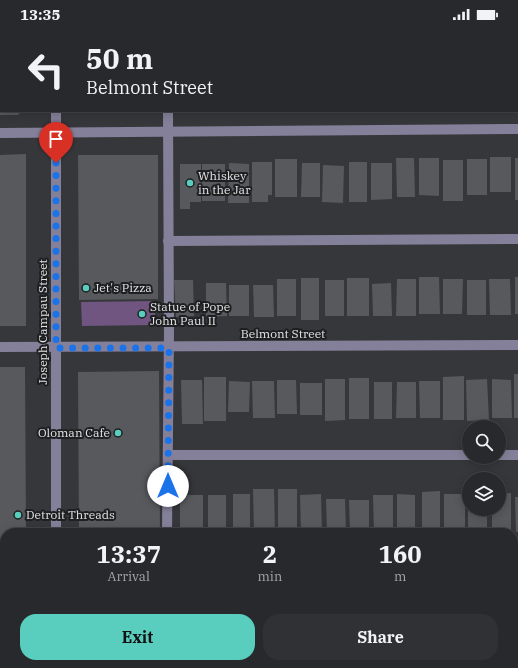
<!DOCTYPE html>
<html lang="en">
<head>
<meta charset="utf-8">
<style>
	body { margin:0; font-family:"IBM Plex Serif",serif; background:#303134; color:#f1f3f6; height:100vh; display:flex; flex-direction:column; font-size:15px; white-space:nowrap }
	* { box-sizing:border-box; margin:0 }
	p { font-size:13px; color:#a5a6a9 }
	.icon { flex:none; width:22px; height:22px; fill:none; stroke:currentColor; stroke-width:2; stroke-linecap:round; stroke-linejoin:round }
	.map { position:relative; flex:1; overflow:hidden }
	.panel { position:absolute; left:0px; top:500px; width:518px; height:140px; display:flex; flex-direction:column; background:#28292c; border-radius:16px 16px 0 0; box-shadow:0 2px 10px #0003,0 0 0 1px #444548 }
	.panel>* { flex:none }
	.guide { position:absolute; left:0px; top:0px; width:518px; height:84px; box-shadow:0 2px 10px #0003,0 0 0 1px #444548; background:#28292c; color:#f1f3f6; overflow:hidden }
	.tools { position:absolute; left:462px; top:392px; display:grid; gap:8px }
	.tools a { display:grid; place-items:center; width:44px; height:44px; border-radius:50%; background:#28292c; box-shadow:0 2px 10px #0003,0 0 0 1px #444548; font-size:20px }
	.pin { position:absolute; display:grid; place-items:center; width:34px; height:34px; color:#fff; margin:-41px -17px; border-radius:50% 50% 50% 0; rotate:-45deg; box-shadow:0 0 4px #0007 }
	.pin .icon { rotate:45deg }
	.me { position:absolute; width:44px; margin:-22px; rotate:0deg; stroke-linejoin:round; filter:drop-shadow(0 0 3px #0008) }
	.turn { display:flex; align-items:center; gap:14px; height:84px; padding:0 20px; font-size:18px }
	.turn .icon { width:52px; height:52px; stroke-width:2.5 }
	.turn b { display:block; font-size:28px; line-height:34px }
	.eta { display:flex; justify-content:space-evenly; align-items:center; height:68px; text-align:center }
	.eta b { font-size:24px; font-weight:700; line-height:28px }
	.button { display:flex; gap:8px; margin-top:auto; padding:8px 20px }
	.button a { flex:1; height:46px; border-radius:16px; background:#59cebf; color:#111; font-size:16px; font-weight:700; line-height:46px; text-align:center }
	.button a+a { background:#303134; color:#f1f3f6 }
	.status { display:flex; justify-content:space-between; align-items:center; height:28px; padding:0 20px; background:#28292c; direction:ltr }
	.status svg { height:11px; fill:currentColor }
	.map>svg:first-child { display:block }
	.green { fill:#6f557f }
	.building { fill:#57595d }
	.lines { fill:none; stroke-linecap:round; stroke-linejoin:round }
	.minor { stroke:#85809a; stroke-width:10 }
	.route { stroke:#1a73e8; stroke-width:7; stroke-dasharray:0 12.6 }
	.poi-dot { fill:#59cebf; stroke:#1e1f20; stroke-width:1.5 }
	.labels { text-anchor:middle; stroke-width:4; stroke-linejoin:round; paint-order:stroke }
	.poi-label { font-size:12px; fill:#e4e4e6; stroke:#1e1f20; text-anchor:start }
	.street-label { font-size:12px; fill:#e4e4e6; stroke:#1e1f20 }
</style>
</head>
<body>
<div class="status"><b>13:35</b><svg viewBox="0 0 49 12"><path d="M0 12V9h3v3zM5 12V6h3v6zM10 12V3h3v9zM15 12V0h3v12zM26 1h20v11H26zM47 4h2v5h-2z"/></svg></div>
<div class="map">
<svg width="518" height="640" viewBox="0 0 518 640">
	<rect width="100%" height="100%" fill="#36373b"/>
	<path class="green" d="M 155,273 L 155,297 L 82,298 L 81,274 Z"/>
	<g class="building">
		<path d="M 0,83 L 22,83 L 18,87 L 0,87 Z"/>
		<path d="M 26,126 L 26,298 L 0,298 L 0,127 Z"/>
		<path d="M 78,127 L 158,127 L 158,271 L 79,272 Z"/>
		<rect x="490" y="129" width="21" height="35"/>
		<path d="M 396,130 L 414,130 L 415,169 L 397,169 Z"/>
		<path d="M 419,130 L 439,130 L 439,168 L 419,167 Z"/>
		<rect x="515" y="130" width="3" height="42"/>
		<rect x="275" y="131" width="22" height="38"/>
		<rect x="467" y="131" width="20" height="36"/>
		<rect x="443" y="132" width="20" height="41"/>
		<path d="M 252,134 L 272,134 L 272,167 L 268,167 L 268,174 L 252,174 Z"/>
		<rect x="349" y="134" width="18" height="40"/>
		<path d="M 229,135 L 249,136 L 249,175 L 228,175 Z"/>
		<path d="M 302,135 L 320,135 L 320,169 L 301,169 Z"/>
		<path d="M 371,135 L 392,135 L 392,171 L 371,172 Z"/>
		<path d="M 180,136 L 201,136 L 201,174 L 190,174 L 190,181 L 180,181 Z"/>
		<rect x="202" y="136" width="23" height="37"/>
		<path d="M 323,137 L 344,138 L 343,175 L 322,174 Z"/>
		<path d="M 419,249 L 439,249 L 440,286 L 419,286 Z"/>
		<rect x="515" y="249" width="3" height="37"/>
		<rect x="301" y="250" width="18" height="42"/>
		<rect x="347" y="250" width="22" height="38"/>
		<rect x="277" y="251" width="19" height="37"/>
		<path d="M 397,251 L 416,251 L 416,288 L 396,288 Z"/>
		<path d="M 443,251 L 463,251 L 462,286 L 443,286 Z"/>
		<path d="M 489,251 L 510,251 L 511,287 L 490,287 Z"/>
		<path d="M 174,252 L 193,252 L 194,288 L 176,289 Z"/>
		<rect x="325" y="252" width="19" height="36"/>
		<rect x="467" y="252" width="19" height="35"/>
		<path d="M 206,255 L 226,255 L 227,288 L 206,289 Z"/>
		<path d="M 391,255 L 392,288 L 373,288 L 372,256 Z"/>
		<rect x="229" y="257" width="20" height="31"/>
		<path d="M 253,257 L 273,257 L 274,289 L 254,289 Z"/>
		<path d="M 0,339 L 25,339 L 26,505 L 5,505 L 5,511 L 0,511 Z"/>
		<path d="M 159,343 L 160,505 L 79,505 L 78,344 Z"/>
		<rect x="514" y="346" width="4" height="44"/>
		<path d="M 464,348 L 464,392 L 443,392 L 443,349 Z"/>
		<rect x="204" y="349" width="22" height="44"/>
		<rect x="349" y="350" width="20" height="41"/>
		<path d="M 325,351 L 345,351 L 345,392 L 325,393 Z"/>
		<path d="M 487,351 L 489,392 L 467,393 L 466,352 Z"/>
		<path d="M 492,351 L 511,352 L 512,390 L 492,390 Z"/>
		<path d="M 181,352 L 202,352 L 203,396 L 182,396 Z"/>
		<path d="M 277,352 L 296,352 L 297,386 L 277,386 Z"/>
		<path d="M 229,353 L 250,354 L 249,384 L 228,384 Z"/>
		<path d="M 252,353 L 274,353 L 275,390 L 253,390 Z"/>
		<path d="M 419,353 L 440,353 L 440,390 L 420,390 Z"/>
		<rect x="374" y="354" width="18" height="37"/>
		<path d="M 397,354 L 416,354 L 416,390 L 396,390 Z"/>
		<rect x="300" y="355" width="22" height="32"/>
		<path d="M 253,461 L 274,461 L 275,505 L 254,505 Z"/>
		<rect x="278" y="461" width="19" height="43"/>
		<path d="M 440,463 L 440,503 L 422,503 L 422,464 Z"/>
		<path d="M 511,465 L 511,503 L 492,503 L 492,481 L 499,481 L 499,466 Z"/>
		<rect x="233" y="466" width="17" height="39"/>
		<path d="M 321,466 L 322,505 L 301,505 L 300,467 Z"/>
		<path d="M 397,466 L 415,467 L 415,503 L 397,503 Z"/>
		<rect x="444" y="466" width="21" height="38"/>
		<rect x="180" y="467" width="23" height="38"/>
		<rect x="208" y="467" width="18" height="37"/>
		<path d="M 373,467 L 393,467 L 393,505 L 374,505 Z"/>
		<path d="M 515,469 L 518,469 L 518,504 L 516,504 Z"/>
		<path d="M 326,471 L 345,471 L 346,504 L 327,505 Z"/>
		<path d="M 349,472 L 369,472 L 369,504 L 350,505 Z"/>
		<rect x="468" y="481" width="19" height="22"/>
		<path d="M 0,551 L 5,551 L 5,635 L 27,635 L 27,640 L 0,640 Z"/>
	</g>
	<g class="lines">
		<g class="minor">
			<path d="M 56,0 L 56,1"/>
			<path d="M 168,1 L 168,0"/>
			<path d="M 56,83 L 56,505"/>
			<path d="M 0,105 L 518,101"/>
			<path d="M 168,213 L 518,211"/>
			<path d="M 0,319 L 518,317"/>
			<path d="M 168,427 L 469,427"/>
			<path d="M 499,427 L 518,427"/>
			<path d="M 167,505 L 169,303 L 168,83"/>
			<path d="M 0,531 L 5,531"/>
			<path d="M 513,534 L 518,534"/>
			<path d="M 57,635 L 57,640"/>
			<path d="M 147,635 L 147,640"/>
			<path d="M 168,635 L 168,640"/>
		</g>
	</g>
	<g class="lines">
		<path class="route" d="M 56,135 L 56,320 L 169,320 L 168,458"/>
	</g>
	<g class="poi-dot">
		<circle cx="190" cy="155" r="4"/>
		<circle cx="86" cy="260" r="4"/>
		<circle cx="142" cy="286" r="4"/>
		<circle cx="118" cy="405" r="4"/>
		<circle cx="18" cy="487" r="4"/>
	</g>
	<g class="labels">
		<g class="poi-label">
			<text x="198" y="152">Whiskey<tspan x="198" dy="14">in the Jar</tspan></text>
			<text x="94" y="264">Jet's Pizza</text>
			<text x="150" y="283">Statue of Pope<tspan x="150" dy="14">John Paul II</tspan></text>
			<text x="110" y="409" text-anchor="end">Oloman Cafe</text>
			<text x="26" y="491">Detroit Threads</text>
		</g>
		<g class="street-label">
			<text transform="translate(43 294) rotate(-90)" y="4">Joseph Campau Street</text>
			<text x="283" y="310">Belmont Street</text>
		</g>
	</g>
</svg>
<div class="tools">
<a><svg class="icon" aria-label="search" viewBox="0 0 24 24"><circle cx="10" cy="10" r="6"/><path d="M15 15l6 6"/></svg></a>
<a><svg class="icon" aria-label="layers" viewBox="0 0 24 24"><path d="M12 4l9 5-9 5-9-5zM3 14l9 5 9-5"/></svg></a>
</div>
<div class="pin" style="left:56px;top:135px;background:#d93025"><svg class="icon" aria-label="arrive" viewBox="0 0 24 24"><path d="M6 21V4h12l-3 4 3 4H6"/></svg></div>
<svg class="me" style="left:168px;top:458px" viewBox="-20 -20 40 40"><circle r="19" fill="#fff"/><path d="M0-13L10 11 0 6-10 11z" fill="#1a73e8"/></svg>
<div class="guide">
<div class="turn"><svg class="icon" aria-label="left" viewBox="0 0 24 24"><path d="M17 20v-9H6M10 6l-5 5 5 5"/></svg><div><b>50 m</b>Belmont Street</div></div>
</div>
<section class="panel">
<div class="eta">
<div><b>13:37</b><p>Arrival</p></div>
<div><b>2</b><p>min</p></div>
<div><b>160</b><p>m</p></div>
</div>
<div class="button"><a>Exit</a><a>Share</a></div>
</section>
</div>
</body>
</html>
